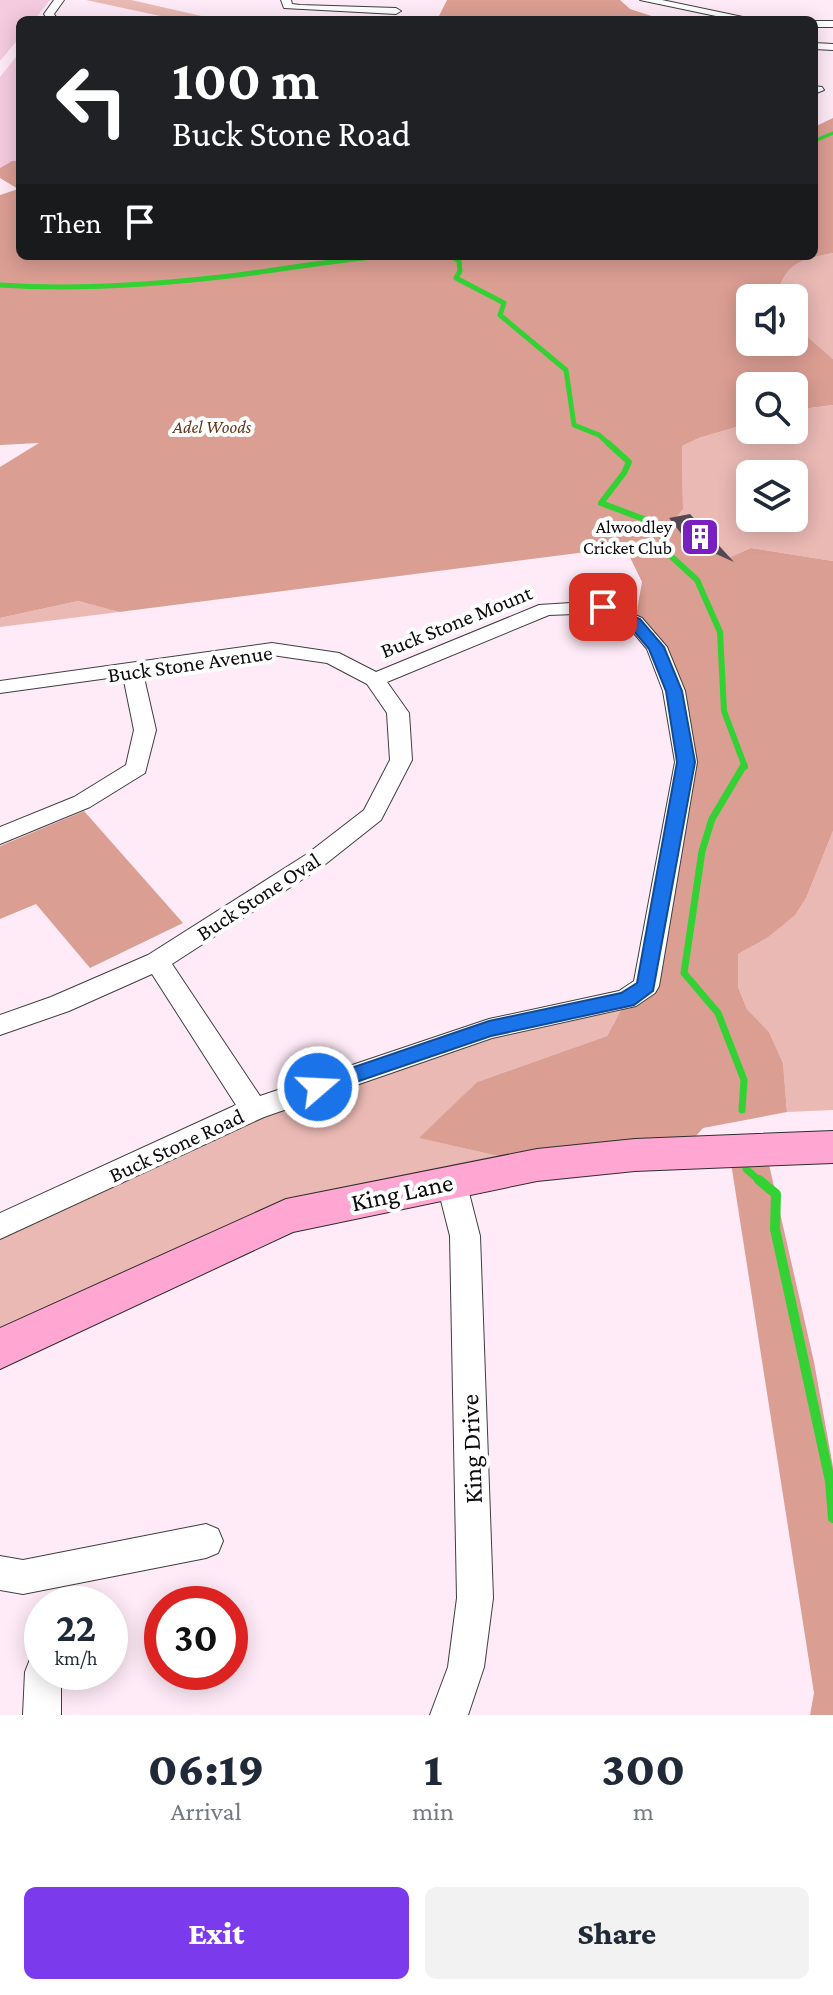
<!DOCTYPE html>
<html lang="en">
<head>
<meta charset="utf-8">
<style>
	body { margin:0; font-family:"Crimson Pro",serif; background:#f2f2f3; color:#1f2937; height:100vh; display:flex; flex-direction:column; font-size:30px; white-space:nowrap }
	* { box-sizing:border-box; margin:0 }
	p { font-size:26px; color:#747a83 }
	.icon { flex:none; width:44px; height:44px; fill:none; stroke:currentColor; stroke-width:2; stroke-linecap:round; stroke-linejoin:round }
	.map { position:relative; height:1715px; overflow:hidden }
	.side { display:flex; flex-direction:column; background:#fff; flex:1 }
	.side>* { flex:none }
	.hud { position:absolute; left:16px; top:16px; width:802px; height:244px; border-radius:12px; box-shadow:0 4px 20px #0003; background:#202124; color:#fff; overflow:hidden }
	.controls { position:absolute; left:736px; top:284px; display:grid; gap:16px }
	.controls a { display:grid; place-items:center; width:72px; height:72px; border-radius:12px; background:#fff; box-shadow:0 4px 20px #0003; font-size:40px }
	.speed { position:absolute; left:24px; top:1586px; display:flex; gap:16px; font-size:40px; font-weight:700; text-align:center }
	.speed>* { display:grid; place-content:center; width:104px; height:104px; border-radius:50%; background:#fff; box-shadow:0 4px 20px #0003; line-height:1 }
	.speed small { font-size:20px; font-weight:400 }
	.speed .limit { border:12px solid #d22; background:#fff; color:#111 }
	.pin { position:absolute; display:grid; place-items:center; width:68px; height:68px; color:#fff; margin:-34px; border-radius:16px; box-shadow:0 4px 12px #0006 }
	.me { position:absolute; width:88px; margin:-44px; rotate:71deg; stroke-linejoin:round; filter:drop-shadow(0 0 6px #0008) }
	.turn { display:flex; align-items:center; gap:28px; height:168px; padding:0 24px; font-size:36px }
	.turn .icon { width:104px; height:104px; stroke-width:2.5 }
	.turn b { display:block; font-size:56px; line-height:68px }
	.then { display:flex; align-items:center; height:76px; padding:0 24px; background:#0003; gap:16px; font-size:30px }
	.eta { display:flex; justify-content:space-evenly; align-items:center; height:136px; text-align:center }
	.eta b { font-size:48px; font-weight:800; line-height:56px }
	.primary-button { display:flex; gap:16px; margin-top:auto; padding:16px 24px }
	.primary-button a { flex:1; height:92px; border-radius:12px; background:#7c3aed; color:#fff; font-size:32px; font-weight:800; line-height:92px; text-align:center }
	.primary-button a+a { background:#f2f2f3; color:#1f2937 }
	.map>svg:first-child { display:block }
	.farmland { fill:#f5cbdf }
	.green { fill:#eab9b4; fill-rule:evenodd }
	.forest { fill:#db9e93 }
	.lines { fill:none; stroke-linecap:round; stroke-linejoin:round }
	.stream-far4 { stroke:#33d134; stroke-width:3 }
	.stream-far3 { stroke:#33d134; stroke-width:5 }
	.stream-far2 { stroke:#33d134; stroke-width:6 }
	.stream-far1 { stroke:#33d134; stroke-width:7 }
	.stream { stroke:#33d134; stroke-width:10 }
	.building { fill:#554855 }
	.street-casing { stroke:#3f3f3f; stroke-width:2 }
	.secondary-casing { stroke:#2e2e2e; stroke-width:2 }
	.street { fill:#fff; fill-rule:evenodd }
	.secondary { fill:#ffa6d3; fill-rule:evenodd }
	.route { fill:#1a73e8; stroke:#114b97; stroke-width:2 }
	.labels { text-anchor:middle; stroke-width:8; stroke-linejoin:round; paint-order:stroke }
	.far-park-label { font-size:18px; font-style:italic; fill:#65391b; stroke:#fff }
	.far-poi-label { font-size:18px; fill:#0c0c0c; stroke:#fff; text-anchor:end }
	.street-label { font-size:22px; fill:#0c0c0c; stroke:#fff }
	.near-street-label { font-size:26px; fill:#0c0c0c; stroke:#fff }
</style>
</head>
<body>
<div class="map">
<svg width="833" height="1715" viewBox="0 0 833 1715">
	<rect width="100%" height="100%" fill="#ffebf7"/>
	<g class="farmland">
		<path d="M 0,0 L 50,0 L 34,20 L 20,20 L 20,37 L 0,61 Z"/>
		<path d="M 20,52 L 20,161 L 12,161 L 0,168 L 0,77 Z"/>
	</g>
	<g class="green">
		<path d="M 86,0 L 131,0 L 206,17 L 266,20 L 179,20 Z"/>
		<path d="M 833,253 L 833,359 L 794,325 L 794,298 L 776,298 C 786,262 799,260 833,253 Z"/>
		<path d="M 833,405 L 833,561 L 751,548 L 728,558 L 694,546 L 672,521 L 683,509 L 682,446 L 699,438 L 750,423 L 750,430 L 794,430 L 794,410 ZM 750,474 L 794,474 L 794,518 L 750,518 Z"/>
		<path d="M 78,601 L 119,612 L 0,627 L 0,618 Z"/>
		<path d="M 833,831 L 833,1110 L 787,1112 L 783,1063 L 769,1032 L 747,1009 L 738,987 L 738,954 L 767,938 L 807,896 Z"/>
		<path d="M 627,999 L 607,1036 L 477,1082 L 420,1138 L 537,1165 L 286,1216 L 0,1349 L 0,1227 L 82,1188 L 489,1029 Z"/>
	</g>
	<g class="forest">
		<path d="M 447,0 L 620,0 L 630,9 L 664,20 L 437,20 Z"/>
		<path d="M 833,118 L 833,253 C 799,260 786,262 776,298 L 750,298 L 750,342 L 794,342 L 794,325 L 833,359 L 833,405 L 794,410 L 794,386 L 750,386 L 750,423 L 699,438 L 682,446 L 683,509 L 673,521 L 694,546 L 728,558 L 751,548 L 833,561 L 833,831 L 807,896 L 795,915 L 767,938 L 738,954 L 738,987 L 747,1009 L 769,1032 L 783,1063 L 787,1112 L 703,1128 L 681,1153 L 537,1165 L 419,1138 L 477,1082 L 607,1036 L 627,999 L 646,986 L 686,762 L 674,691 L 635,622 L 642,582 L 625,547 L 119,612 L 78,601 L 0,618 L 0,467 L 39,443 L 0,445 L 0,195 L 18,189 L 0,178 L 0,168 L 12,161 L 20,161 L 20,256 L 324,256 L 332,260 L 383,256 L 814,256 L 814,127 Z"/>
		<path d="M 84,811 L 183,923 L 90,968 L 36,904 L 0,919 L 0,846 Z"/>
		<path d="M 768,1160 L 814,1362 L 833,1467 L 833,1715 L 810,1715 L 814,1693 L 731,1163 Z"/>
	</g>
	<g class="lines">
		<path class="stream-far4" d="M 814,141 L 833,133"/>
		<g class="stream-far3">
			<path d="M 451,256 L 459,261 L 460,271 L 456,278 L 504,303 L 500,315 L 566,370 L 574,425 L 599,435 L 610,445"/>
			<path d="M 0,285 C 75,290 163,284 238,275 C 286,269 334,260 383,256"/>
		</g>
		<path class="stream-far2" d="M 608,443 L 629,462 L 624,473 L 601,503 L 665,527 L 661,547 L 697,580 L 720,632 L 724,711 L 745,767"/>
		<g class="stream-far1">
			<path d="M 742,1110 L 744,1080 L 718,1013 L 684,973 L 702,851 L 712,819 L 744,765"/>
			<path d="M 746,1169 L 761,1182"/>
		</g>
		<path class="stream" d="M 759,1180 L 776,1194 L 775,1229 L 830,1481 L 833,1518"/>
	</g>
	<path class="building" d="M 690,514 L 734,562 L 687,541 L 669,518 Z"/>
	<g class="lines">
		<g class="street-casing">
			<g id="street">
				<path d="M 54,0 L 64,0 L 54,14 L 58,20 L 48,20 L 44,14 Z"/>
				<path d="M 281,0 L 291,0 L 292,4 L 300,5 L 396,8 L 401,11 L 396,14 L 284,8 Z"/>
				<path d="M 640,0 L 662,0 L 757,20 L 735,20 Z"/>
				<rect x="814" y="21" width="19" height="6"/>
				<path d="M 814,43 L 833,44 L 833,50 L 814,49 Z"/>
				<path d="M 814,86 L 822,87 L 824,90 L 814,94 Z"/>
				<path d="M 603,601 L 642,618 L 667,647 L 685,691 L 697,762 L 659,986 L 655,993 L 636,1006 L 492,1038 L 264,1117 L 0,1239 L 0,1213 L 236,1105 L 152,974 L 69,1011 L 0,1035 L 0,1015 L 51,997 L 148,955 L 307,854 L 364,810 L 390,760 L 387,713 L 367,684 L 327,663 L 272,655 L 143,673 L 156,730 L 145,773 L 90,807 L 0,844 L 0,827 L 74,797 L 126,765 L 134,730 L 123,676 L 0,693 L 0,681 L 272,643 L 339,653 L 376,672 L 539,605 ZM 600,613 L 628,626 L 647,649 L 663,691 L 675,762 L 634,981 L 619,991 L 489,1019 L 260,1096 L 172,964 L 323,866 L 381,820 L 412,760 L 409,713 L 387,682 L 549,615 Z"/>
				<path d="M 451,1169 L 461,1173 L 466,1181 L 480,1236 L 493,1598 L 484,1667 L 468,1715 L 430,1715 L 448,1667 L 457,1598 L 450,1236 L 436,1181 L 441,1173 Z"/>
				<path d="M 206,1524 L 218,1529 L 223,1541 L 218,1553 L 206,1558 L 23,1594 L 0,1590 L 0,1556 L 23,1560 Z"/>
				<path d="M 42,1654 L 42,1672 L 61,1672 L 61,1715 L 23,1715 L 25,1672 L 30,1659 Z"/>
			</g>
		</g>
		<g class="secondary-casing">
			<path id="secondary" d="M 833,1131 L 833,1163 L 635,1171 L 537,1181 L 293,1232 L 0,1369 L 0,1328 L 286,1199 L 537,1149 L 635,1139 Z"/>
		</g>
		<use href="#street" class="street"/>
		<use href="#secondary" class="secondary"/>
	</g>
	<path class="route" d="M 603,603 L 640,619 L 664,647 L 682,691 L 695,762 L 653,991 L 634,1005 L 491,1036 L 318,1095 L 310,1093 L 307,1087 L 310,1082 L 489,1021 L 621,993 L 637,983 L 677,762 L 666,691 L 649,649 L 629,625 L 597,610 L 597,604 Z"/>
	<defs>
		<g id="building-square" transform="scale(2)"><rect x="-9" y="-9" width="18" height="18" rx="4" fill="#7a20c0" stroke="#fff"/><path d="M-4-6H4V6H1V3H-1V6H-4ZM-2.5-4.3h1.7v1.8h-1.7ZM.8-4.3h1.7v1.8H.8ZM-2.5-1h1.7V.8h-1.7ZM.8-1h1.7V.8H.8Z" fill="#fff"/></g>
	</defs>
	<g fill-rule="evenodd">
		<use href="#building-square" x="700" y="537"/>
	</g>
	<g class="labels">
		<g class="far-park-label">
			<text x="212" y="433">Adel Woods</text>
		</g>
		<g class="far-poi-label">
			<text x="672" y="533">Alwoodley<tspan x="672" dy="21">Cricket Club</tspan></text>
		</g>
		<g class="street-label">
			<text transform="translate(456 621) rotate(-22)" y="8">Buck Stone Mount</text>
			<text transform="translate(190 663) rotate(-8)" y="8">Buck Stone Avenue</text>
			<text transform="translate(258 896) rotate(-33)" y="8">Buck Stone Oval</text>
			<text transform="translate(176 1145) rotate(-25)" y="8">Buck Stone Road</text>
		</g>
		<g class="near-street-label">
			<text transform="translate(402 1192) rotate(-12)" y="9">King Lane</text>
			<text transform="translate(471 1449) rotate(-92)" y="9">King Drive</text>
		</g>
	</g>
</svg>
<div class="controls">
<a><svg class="icon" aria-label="sound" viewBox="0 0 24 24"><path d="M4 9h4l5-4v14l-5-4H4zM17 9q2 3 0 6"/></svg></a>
<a><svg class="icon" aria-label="search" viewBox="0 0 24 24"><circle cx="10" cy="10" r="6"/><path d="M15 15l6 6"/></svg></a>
<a><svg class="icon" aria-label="layers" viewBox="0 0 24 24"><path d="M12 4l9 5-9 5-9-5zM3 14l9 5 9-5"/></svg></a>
</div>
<div class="speed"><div>22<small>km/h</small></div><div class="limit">30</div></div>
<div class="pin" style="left:603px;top:607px;background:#d93025"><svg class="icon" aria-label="arrive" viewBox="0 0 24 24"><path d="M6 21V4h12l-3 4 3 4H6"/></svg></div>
<svg class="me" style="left:318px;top:1087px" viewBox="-20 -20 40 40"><circle r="17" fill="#1a73e8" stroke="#fff" stroke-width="3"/><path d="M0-11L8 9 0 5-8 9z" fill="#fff"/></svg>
<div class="hud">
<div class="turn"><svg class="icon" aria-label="left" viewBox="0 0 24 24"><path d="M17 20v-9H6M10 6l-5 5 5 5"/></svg><div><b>100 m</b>Buck Stone Road</div></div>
<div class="then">Then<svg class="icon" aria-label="arrive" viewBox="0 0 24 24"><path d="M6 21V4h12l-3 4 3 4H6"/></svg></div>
</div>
</div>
<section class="side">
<div class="eta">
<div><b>06:19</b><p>Arrival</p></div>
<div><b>1</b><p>min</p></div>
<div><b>300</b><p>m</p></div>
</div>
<div class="primary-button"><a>Exit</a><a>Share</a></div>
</section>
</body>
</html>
